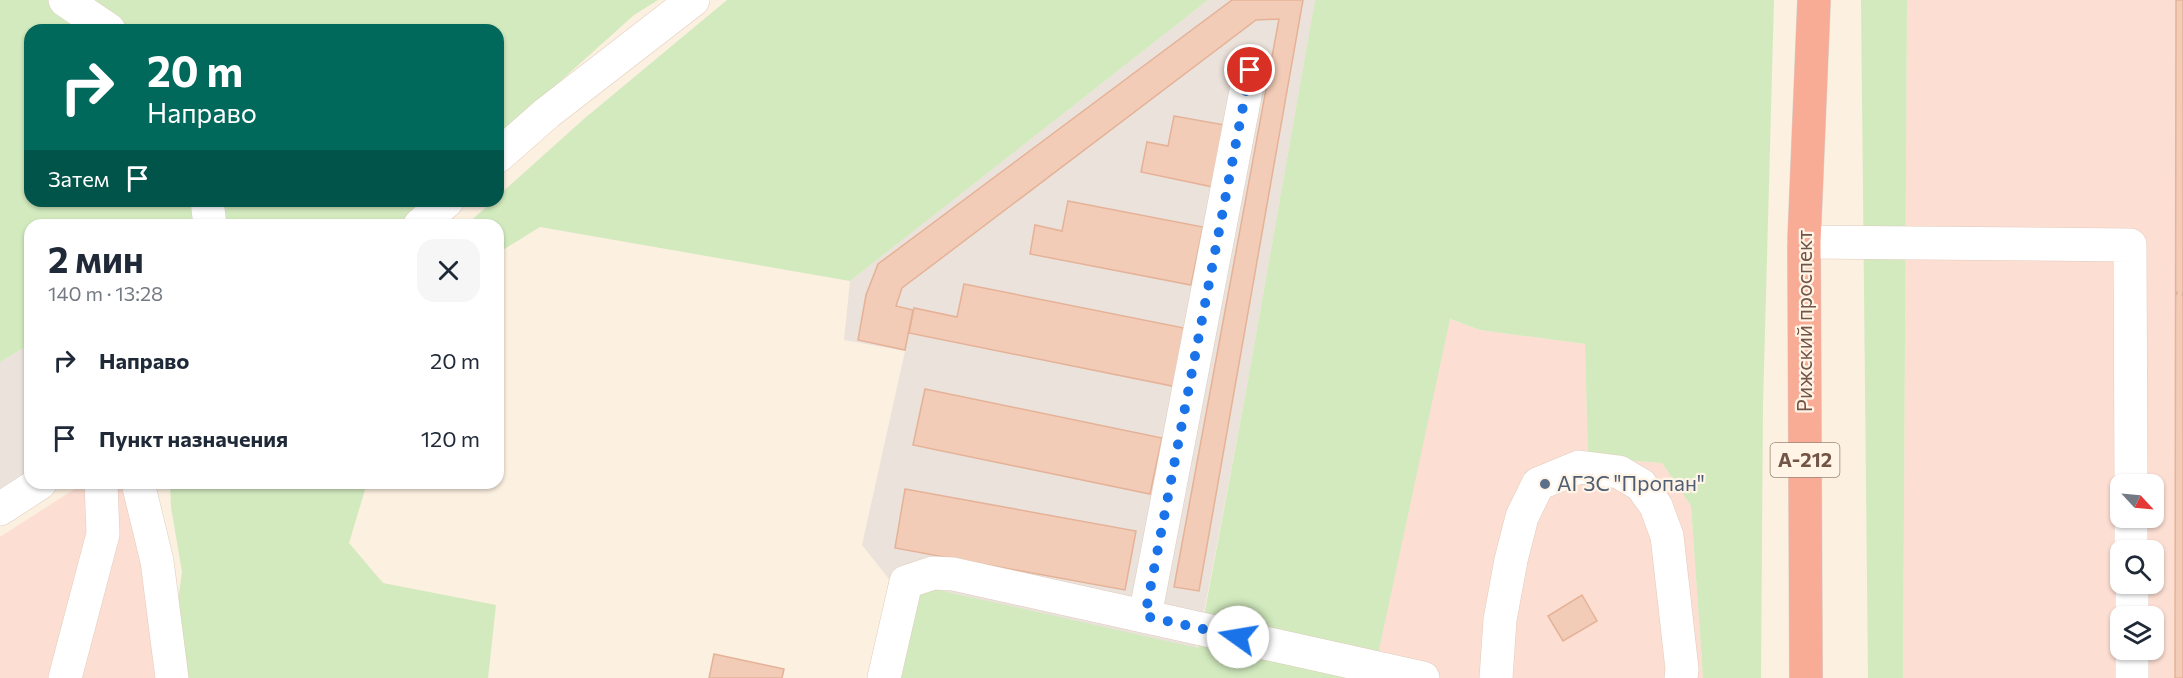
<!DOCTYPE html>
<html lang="ru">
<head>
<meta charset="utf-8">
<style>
	body { margin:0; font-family:Commissioner,sans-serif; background:#f6f6f7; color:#1f2937; height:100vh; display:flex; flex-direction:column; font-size:22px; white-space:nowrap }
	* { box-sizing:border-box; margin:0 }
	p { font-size:20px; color:#747a83 }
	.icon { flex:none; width:33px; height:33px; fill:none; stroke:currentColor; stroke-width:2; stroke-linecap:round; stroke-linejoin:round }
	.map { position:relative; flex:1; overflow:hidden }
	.details { position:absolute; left:24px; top:219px; width:480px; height:270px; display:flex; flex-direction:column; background:#fff; border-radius:18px; box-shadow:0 2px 4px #0004 }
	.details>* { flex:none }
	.banner { position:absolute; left:24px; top:24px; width:480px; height:183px; border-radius:18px; box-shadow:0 2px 4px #0004; background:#00695c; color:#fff; overflow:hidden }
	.needle { width:39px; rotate:116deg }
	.buttons { position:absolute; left:2110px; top:474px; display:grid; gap:12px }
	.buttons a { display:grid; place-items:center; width:54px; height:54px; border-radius:12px; background:#fff; box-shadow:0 2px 4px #0004; font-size:30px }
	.pin { position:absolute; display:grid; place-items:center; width:51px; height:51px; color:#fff; margin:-26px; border:3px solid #fff; border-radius:50%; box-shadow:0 2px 6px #0007 }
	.me { position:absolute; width:66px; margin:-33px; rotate:283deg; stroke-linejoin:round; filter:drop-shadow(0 0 4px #0008) }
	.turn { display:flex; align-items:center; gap:21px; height:126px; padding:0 24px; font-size:27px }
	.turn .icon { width:78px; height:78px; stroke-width:2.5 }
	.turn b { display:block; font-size:42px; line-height:51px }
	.then { display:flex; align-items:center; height:57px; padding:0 24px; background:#0003; gap:12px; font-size:22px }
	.round { display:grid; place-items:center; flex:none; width:63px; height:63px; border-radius:18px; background:#f6f6f7 }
	.head { display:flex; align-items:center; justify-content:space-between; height:102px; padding:0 24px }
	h1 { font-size:36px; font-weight:700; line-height:45px }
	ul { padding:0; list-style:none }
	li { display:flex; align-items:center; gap:18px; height:78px; padding:0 24px }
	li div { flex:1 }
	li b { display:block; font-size:22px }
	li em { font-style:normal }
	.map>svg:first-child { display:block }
	.commercial { fill:#fdded3; fill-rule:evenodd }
	.industrial { fill:#eae2db }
	.green { fill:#d2eabe }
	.building { fill:#f2ccb7; stroke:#e5b297; stroke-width:1.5 }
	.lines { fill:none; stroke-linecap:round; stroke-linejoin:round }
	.minor-casing { stroke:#e0ccbc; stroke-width:34 }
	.highway-casing { stroke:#dbd3cf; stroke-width:34 }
	.path { stroke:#d7af9a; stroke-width:4; stroke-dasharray:1.5 4.5; stroke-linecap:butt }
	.minor { stroke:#fff; stroke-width:33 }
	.highway { stroke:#f8ab95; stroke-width:33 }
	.route { stroke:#1a73e8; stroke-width:10; stroke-dasharray:0 18 }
	.service-dot { fill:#5c6f8a; stroke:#fff4e6; stroke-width:2 }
	.labels { text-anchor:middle; stroke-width:4.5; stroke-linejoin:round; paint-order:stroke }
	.shield { fill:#fff4e6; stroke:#9d8577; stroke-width:1.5 }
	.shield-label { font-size:20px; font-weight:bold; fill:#735547 }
	.street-label { font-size:21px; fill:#735547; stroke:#fff4e6 }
	.service-label { font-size:21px; fill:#4e5e75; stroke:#fff4e6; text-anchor:start }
</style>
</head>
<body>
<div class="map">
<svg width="2183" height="678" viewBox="0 0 2183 678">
	<rect width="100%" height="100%" fill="#fcf0e0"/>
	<g class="commercial">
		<path d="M 1907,0 L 2183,0 L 2183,678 L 1903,678 ZM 2121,484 L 2154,484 L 2154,518 L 2121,518 ZM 2121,550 L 2154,550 L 2154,584 L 2121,584 ZM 2121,616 L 2154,616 L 2154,650 L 2121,650 Z"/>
		<path d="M 1449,319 L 1480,330 L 1585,344 L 1588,457 L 1662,463 L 1691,506 L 1703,678 L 1373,678 Z"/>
		<path d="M 84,483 L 127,483 L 163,678 L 0,678 L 0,537 Z"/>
	</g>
	<g class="industrial">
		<path d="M 1208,0 L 1315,0 L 1247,386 L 1197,649 L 889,579 L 862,545 L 905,351 L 844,340 L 850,281 Z"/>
		<path d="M 30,344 L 30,474 L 0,493 L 0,362 Z"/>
	</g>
	<g class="green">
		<path d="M 0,0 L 658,0 L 634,15 L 498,137 L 498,30 L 30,30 L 30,201 L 427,201 L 401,225 L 233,225 L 231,221 L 224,225 L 30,225 L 30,344 L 0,362 Z"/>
		<path d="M 727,0 L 1208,0 L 850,281 L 540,227 L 498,253 L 498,225 L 466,225 L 493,201 L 498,201 L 498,196 L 585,118 Z"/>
		<path d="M 1315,0 L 1774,0 L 1763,404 L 1761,678 L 1703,678 L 1691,506 L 1662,463 L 1588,457 L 1585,344 L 1480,330 L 1450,319 L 1373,678 L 872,678 L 889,579 L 1198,648 L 1247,386 Z"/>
		<path d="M 1861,0 L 1907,0 L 1903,678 L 1868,678 Z"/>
		<path d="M 170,483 L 367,483 L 349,543 L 383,583 L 496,605 L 488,678 L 181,678 L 174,629 L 182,572 L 171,507 Z"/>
	</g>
	<g class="building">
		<path d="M 1232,0 L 1303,0 L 1199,591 L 1174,587 L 1279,19 L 1256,20 L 902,288 L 896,306 L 913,310 L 905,350 L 858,340 L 866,295 L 878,264 Z"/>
		<path d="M 2176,0 L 2183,0 L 2183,678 L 2175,678 Z"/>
		<path d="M 1174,116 L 1225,125 L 1213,187 L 1141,172 L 1147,142 L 1168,146 Z"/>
		<path d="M 1068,201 L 1203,227 L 1191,285 L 1030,254 L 1035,225 L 1062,231 Z"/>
		<path d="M 964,284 L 1189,329 L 1177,387 L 909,333 L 914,308 L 957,317 Z"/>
		<path d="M 925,389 L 1162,438 L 1150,494 L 913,445 Z"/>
		<path d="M 905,489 L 1136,531 L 1125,590 L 895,548 Z"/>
		<path d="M 1582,595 L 1597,621 L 1563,641 L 1548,616 Z"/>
		<path d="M 714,654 L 784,669 L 782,678 L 709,678 Z"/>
	</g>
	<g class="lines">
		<g class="minor-casing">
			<g id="minor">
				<path d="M 65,0 L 109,30"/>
				<path d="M 498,156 L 547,113 L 693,0"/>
				<path d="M 207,201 L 210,225"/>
				<path d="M 420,225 L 447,201"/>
				<path d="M 1804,242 L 2130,245 L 2131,484"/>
				<path d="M 138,483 L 157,561 L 172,678"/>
				<path d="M 0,509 L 40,483"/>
				<path d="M 2131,518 L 2131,550"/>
				<path d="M 2132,584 L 2132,616"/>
				<path d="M 1145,616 L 1250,70"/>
				<path d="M 2132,650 L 2132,678"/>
				<path d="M 65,678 L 103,534 L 101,483"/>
				<path d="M 884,678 L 906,582 L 933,573 L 953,574 L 1423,678"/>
				<path d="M 1496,678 L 1500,620 L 1511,560 L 1522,517 L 1538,484 L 1579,467 L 1619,472 L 1641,485 L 1656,506 L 1667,536 L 1682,669 L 1681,678"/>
			</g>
		</g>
		<g class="highway-casing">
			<path id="highway" d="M 1806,678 L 1804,242 L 1814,0"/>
		</g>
		<path class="path" d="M 2176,293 L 2183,294"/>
		<use href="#minor" class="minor"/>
		<use href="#highway" class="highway"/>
	</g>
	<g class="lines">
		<path class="route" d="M 1238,637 L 1145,616 L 1250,70"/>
	</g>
	<circle class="service-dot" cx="1545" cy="484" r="6"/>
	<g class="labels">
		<rect class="shield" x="1770.5" y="443" width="69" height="34" rx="4.5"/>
		<g class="shield-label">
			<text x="1805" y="467">А-212</text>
		</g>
		<g class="street-label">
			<text transform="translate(1805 321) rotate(-90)" y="7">Рижский проспект</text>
		</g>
		<g class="service-label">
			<text x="1557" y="491">АГЗС "Пропан"</text>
		</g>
	</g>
</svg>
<div class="buttons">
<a><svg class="needle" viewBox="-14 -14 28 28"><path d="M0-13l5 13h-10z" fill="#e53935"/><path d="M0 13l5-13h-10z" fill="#747a83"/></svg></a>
<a><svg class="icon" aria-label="search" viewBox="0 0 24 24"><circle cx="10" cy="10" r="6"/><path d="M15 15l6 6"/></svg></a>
<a><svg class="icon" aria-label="layers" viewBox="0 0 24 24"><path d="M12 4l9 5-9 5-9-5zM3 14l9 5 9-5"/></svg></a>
</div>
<div class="pin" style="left:1250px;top:70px;background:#d93025"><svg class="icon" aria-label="arrive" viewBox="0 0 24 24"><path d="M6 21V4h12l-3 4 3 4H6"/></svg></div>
<svg class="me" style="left:1238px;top:637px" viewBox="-20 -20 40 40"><circle r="19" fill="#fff"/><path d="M0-13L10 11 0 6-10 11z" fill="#1a73e8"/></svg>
<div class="banner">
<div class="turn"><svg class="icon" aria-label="right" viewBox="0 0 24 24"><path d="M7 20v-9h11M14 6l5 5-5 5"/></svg><div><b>20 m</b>Направо</div></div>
<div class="then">Затем<svg class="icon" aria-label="arrive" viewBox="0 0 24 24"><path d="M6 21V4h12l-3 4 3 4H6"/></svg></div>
</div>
<section class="details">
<div class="head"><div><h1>2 мин</h1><p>140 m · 13:28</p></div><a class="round"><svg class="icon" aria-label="close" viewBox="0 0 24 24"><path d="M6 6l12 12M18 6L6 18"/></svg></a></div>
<ul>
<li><svg class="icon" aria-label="right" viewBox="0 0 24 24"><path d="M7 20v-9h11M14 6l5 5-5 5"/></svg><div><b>Направо</b></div><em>20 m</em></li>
<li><svg class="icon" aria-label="arrive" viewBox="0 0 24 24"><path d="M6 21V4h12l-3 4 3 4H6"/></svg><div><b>Пункт назначения</b></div><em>120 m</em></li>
</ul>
</section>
</div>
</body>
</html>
